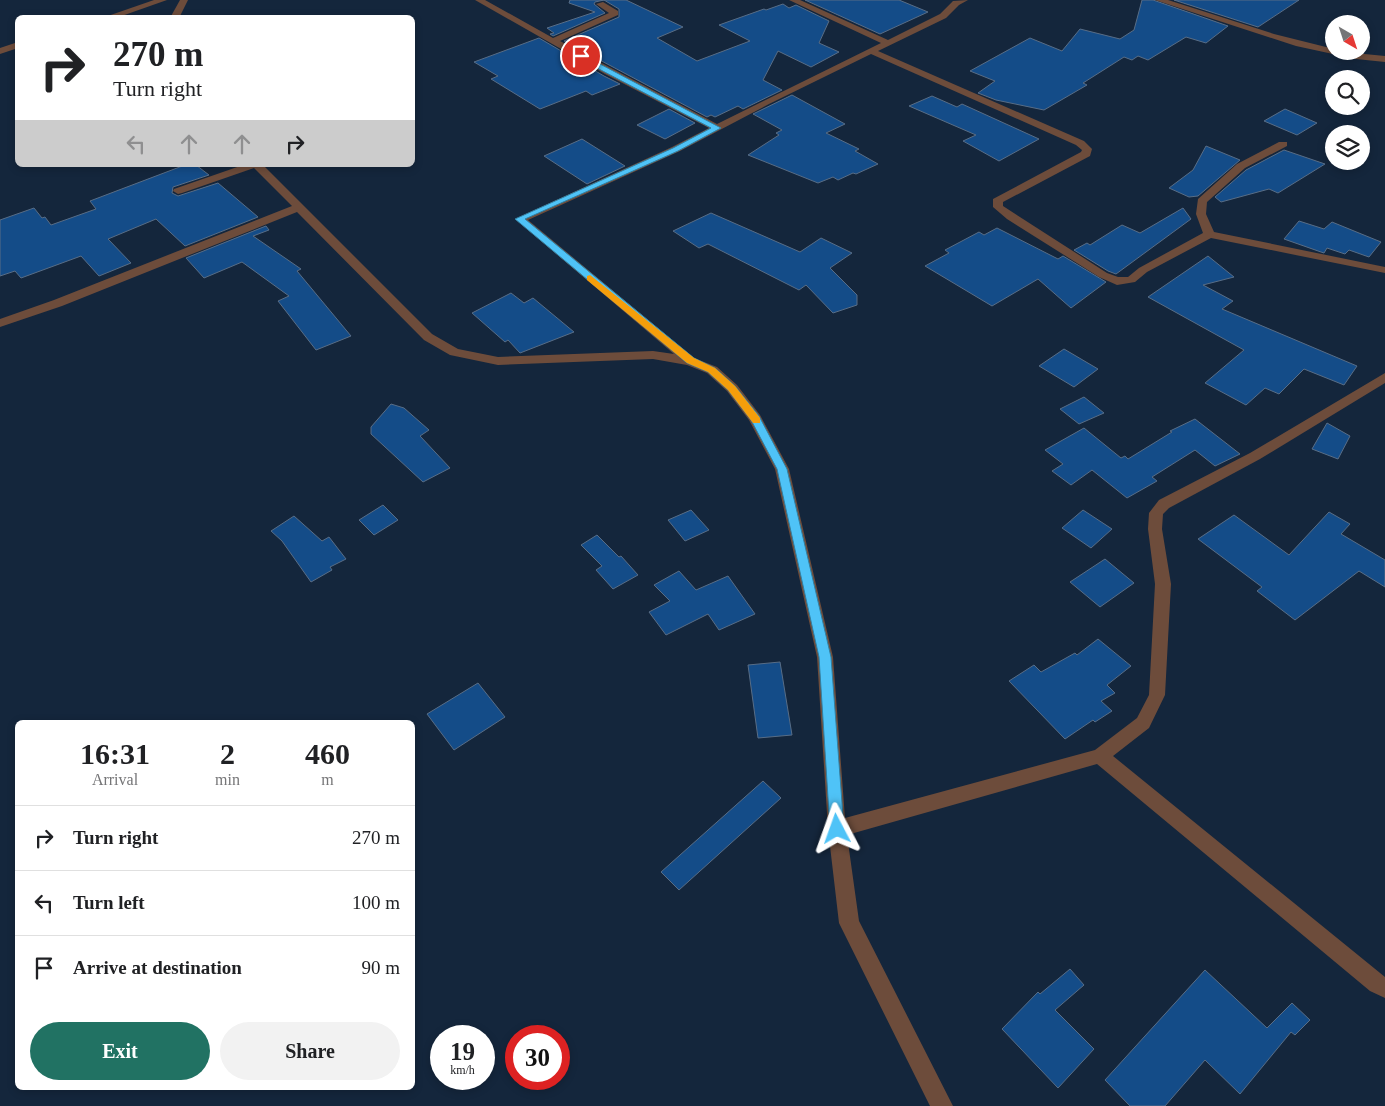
<!DOCTYPE html>
<html lang="en">
<head>
<meta charset="utf-8">
<style>
	body { margin:0; font-family:"Times New Roman",serif; background:#f2f2f2; color:#202124; height:100vh; display:flex; flex-direction:column; font-size:19px; white-space:nowrap }
	* { box-sizing:border-box; margin:0 }
	p { font-size:16px; color:#757577 }
	.icon { flex:none; width:28px; height:28px; fill:none; stroke:currentColor; stroke-width:2; stroke-linecap:round; stroke-linejoin:round }
	.map { position:relative; flex:1; overflow:hidden }
	.drawer { position:absolute; left:15px; top:720px; width:400px; height:370px; display:flex; flex-direction:column; background:#fff; border-radius:8px; box-shadow:0 2px 8px #0003 }
	.drawer>* { flex:none }
	.hud { position:absolute; left:15px; top:15px; width:400px; height:152px; border-radius:8px; box-shadow:0 2px 8px #0003; background:#fff; color:#202124; overflow:hidden }
	.needle { width:32px; rotate:141deg }
	.fabs { position:absolute; left:1325px; top:15px; display:grid; gap:10px }
	.fabs a { display:grid; place-items:center; width:45px; height:45px; border-radius:50%; background:#fff; box-shadow:0 2px 8px #0003; font-size:25px }
	.speed { position:absolute; left:430px; top:1025px; display:flex; gap:10px; font-size:25px; font-weight:700; text-align:center }
	.speed>* { display:grid; place-content:center; width:65px; height:65px; border-radius:50%; background:#fff; box-shadow:0 2px 8px #0003; line-height:1 }
	.speed small { font-size:12px; font-weight:400 }
	.speed .limit { border:8px solid #d22; background:#fff; color:#111 }
	.pin { position:absolute; display:grid; place-items:center; width:42px; height:42px; color:#fff; margin:-21px; border:2px solid #fff; border-radius:50%; box-shadow:0 1px 5px #0007 }
	.me { position:absolute; width:55px; margin:-28px; rotate:356deg; stroke-linejoin:round; filter:drop-shadow(0 0 4px #0008) }
	.turn { display:flex; align-items:center; gap:18px; height:105px; padding:0 15px; font-size:22px }
	.turn .icon { width:65px; height:65px; stroke-width:2.5 }
	.turn b { display:block; font-size:35px; line-height:42px }
	.lanes { display:flex; align-items:center; height:48px; padding:0 15px; background:#0003; justify-content:center; gap:25px; direction:ltr }
	.lanes .off { opacity:.35 }
	.eta { display:flex; justify-content:space-evenly; align-items:center; height:85px; text-align:center }
	.eta b { font-size:30px; font-weight:800; line-height:35px }
	.primary-button { display:flex; gap:10px; margin-top:auto; padding:10px 15px }
	.primary-button a { flex:1; height:58px; border-radius:30px; background:#217263; color:#fff; font-size:20px; font-weight:800; line-height:58px; text-align:center }
	.primary-button a+a { background:#f2f2f2; color:#202124 }
	ul { padding:0; list-style:none }
	li { display:flex; align-items:center; gap:15px; height:65px; padding:0 15px; border-top:1px solid #e0e0e0 }
	li div { flex:1 }
	li b { display:block; font-size:19px }
	li em { font-style:normal }
	.map>svg:first-child { display:block }
	.building { fill:#144c88; stroke:#586d86 }
	.lines { fill:none; stroke-linecap:round; stroke-linejoin:round }
	.minor { fill:#6d4c3b; fill-rule:evenodd }
	.route { fill:#4fc3f7; stroke:#337fa1 }
	.slow { fill:#f59e0b }
</style>
</head>
<body>
<div class="map">
<svg width="1385" height="1106" viewBox="0 0 1385 1106">
	<rect width="100%" height="100%" fill="#14263c"/>
	<g class="building">
		<path d="M 570,0 L 626,0 L 683,27 L 657,38 L 697,61 L 750,41 L 719,25 L 764,9 L 766,10 L 783,4 L 789,8 L 796,5 L 829,21 L 819,43 L 839,52 L 811,67 L 778,51 L 763,80 L 782,90 L 743,109 L 738,106 L 715,117 L 711,115 L 707,117 L 564,41 L 619,17 L 619,9 L 604,0 L 595,2 L 594,4 L 605,13 L 553,36 L 550,34 L 554,33 L 547,28 L 595,12 L 569,3 Z"/>
		<path d="M 805,0 L 899,0 L 928,12 L 880,34 Z"/>
		<path d="M 1142,0 L 1153,0 L 1228,26 L 1206,43 L 1186,37 L 1148,60 L 1138,56 L 1132,60 L 1124,57 L 1083,83 L 1087,85 L 1044,110 L 996,100 L 978,93 L 995,81 L 970,71 L 1030,38 L 1062,51 L 1080,29 L 1120,39 L 1134,30 Z"/>
		<path d="M 1174,0 L 1299,0 L 1258,27 Z"/>
		<path d="M 539,38 L 604,76 L 620,84 L 592,95 L 586,91 L 540,109 L 491,79 L 498,76 L 474,62 Z"/>
		<path d="M 792,95 L 845,124 L 826,133 L 859,149 L 855,151 L 878,164 L 856,174 L 853,173 L 838,180 L 833,177 L 818,183 L 748,155 L 779,135 L 776,133 L 782,130 L 753,114 Z"/>
		<path d="M 932,96 L 957,107 L 962,104 L 1039,139 L 999,161 L 963,141 L 976,135 L 909,106 Z"/>
		<path d="M 669,109 L 695,123 L 665,139 L 637,125 Z"/>
		<path d="M 1285,109 L 1317,123 L 1297,135 L 1264,121 Z"/>
		<path d="M 582,139 L 625,166 L 587,184 L 544,156 Z"/>
		<path d="M 1206,146 L 1240,160 L 1198,196 L 1189,197 L 1169,188 L 1193,170 Z"/>
		<path d="M 1284,150 L 1325,164 L 1278,193 L 1269,189 L 1221,202 L 1215,197 L 1246,170 Z"/>
		<path d="M 185,165 L 196,165 L 209,175 L 173,187 L 172,193 L 178,196 L 218,183 L 258,217 L 185,246 L 156,219 L 108,239 L 131,263 L 99,276 L 81,256 L 21,278 L 15,271 L 0,276 L 0,220 L 34,208 L 42,218 L 45,217 L 51,225 L 96,209 L 90,201 Z"/>
		<path d="M 1183,208 L 1191,219 L 1116,274 L 1108,271 L 1074,250 L 1087,243 L 1090,245 L 1122,225 L 1140,233 Z"/>
		<path d="M 711,213 L 800,252 L 821,238 L 852,253 L 830,268 L 857,295 L 857,305 L 833,313 L 806,285 L 799,290 L 708,244 L 699,248 L 673,231 Z"/>
		<path d="M 1299,221 L 1324,229 L 1332,222 L 1381,242 L 1369,257 L 1349,250 L 1345,254 L 1327,248 L 1324,253 L 1321,252 L 1284,239 Z"/>
		<path d="M 266,226 L 269,230 L 253,236 L 301,269 L 297,271 L 351,336 L 316,350 L 278,301 L 289,296 L 242,262 L 204,278 L 186,258 Z"/>
		<path d="M 997,228 L 1058,259 L 1063,256 L 1106,282 L 1071,308 L 1038,279 L 992,306 L 925,266 L 949,253 L 945,250 L 979,232 L 984,235 Z"/>
		<path d="M 1208,256 L 1234,277 L 1203,285 L 1233,301 L 1222,309 L 1357,366 L 1344,385 L 1304,369 L 1279,394 L 1265,388 L 1246,405 L 1205,383 L 1244,350 L 1148,297 Z"/>
		<path d="M 511,293 L 524,303 L 533,298 L 574,332 L 520,353 L 508,340 L 505,342 L 472,313 Z"/>
		<path d="M 1064,349 L 1098,369 L 1074,387 L 1039,366 Z"/>
		<path d="M 1084,397 L 1104,413 L 1079,424 L 1060,409 Z"/>
		<path d="M 391,404 L 404,408 L 429,430 L 420,436 L 450,468 L 423,482 L 371,434 L 371,427 Z"/>
		<path d="M 1195,419 L 1240,454 L 1215,466 L 1195,450 L 1152,477 L 1157,481 L 1127,498 L 1092,470 L 1071,485 L 1052,471 L 1063,464 L 1045,450 L 1084,428 L 1121,458 L 1125,456 L 1128,459 L 1172,432 L 1170,431 Z"/>
		<path d="M 1327,423 L 1350,436 L 1338,459 L 1312,449 Z"/>
		<path d="M 383,505 L 398,520 L 374,535 L 359,520 Z"/>
		<path d="M 691,510 L 709,530 L 685,541 L 668,520 Z"/>
		<path d="M 1083,510 L 1112,529 L 1091,548 L 1062,528 Z"/>
		<path d="M 1329,512 L 1350,524 L 1341,534 L 1385,560 L 1385,587 L 1359,571 L 1295,620 L 1257,591 L 1262,587 L 1198,539 L 1234,515 L 1289,555 Z"/>
		<path d="M 294,516 L 322,541 L 329,537 L 346,559 L 330,567 L 332,570 L 311,582 L 282,541 L 271,531 Z"/>
		<path d="M 597,535 L 619,557 L 621,556 L 638,575 L 613,589 L 596,570 L 602,566 L 581,545 Z"/>
		<path d="M 1105,559 L 1134,583 L 1100,607 L 1070,582 Z"/>
		<path d="M 679,571 L 696,590 L 728,576 L 755,614 L 719,630 L 708,614 L 666,635 L 649,612 L 670,601 L 654,585 Z"/>
		<path d="M 1098,639 L 1131,666 L 1107,685 L 1115,693 L 1101,701 L 1112,711 L 1095,722 L 1093,720 L 1065,739 L 1009,681 L 1034,665 L 1041,672 L 1075,653 L 1077,655 Z"/>
		<path d="M 780,662 L 792,735 L 758,738 L 748,665 Z"/>
		<path d="M 478,683 L 505,717 L 454,750 L 427,714 Z"/>
		<path d="M 763,781 L 781,798 L 679,890 L 661,872 Z"/>
		<path d="M 1070,969 L 1084,985 L 1055,1010 L 1094,1049 L 1058,1088 L 1002,1029 L 1038,992 L 1040,994 Z"/>
		<path d="M 1205,970 L 1267,1028 L 1292,1003 L 1310,1020 L 1295,1035 L 1291,1032 L 1240,1094 L 1205,1060 L 1165,1106 L 1130,1106 L 1105,1080 Z"/>
	</g>
	<g class="lines">
		<g class="minor">
			<path d="M 154,0 L 167,0 L 116,18 L 102,18 Z"/>
			<path d="M 180,0 L 188,0 L 179,18 L 170,18 Z"/>
			<path d="M 475,0 L 485,0 L 553,38 L 609,13 L 596,4 L 603,2 L 618,11 L 618,15 L 560,41 L 717,124 L 881,43 L 789,0 L 800,0 L 888,40 L 940,14 L 953,1 L 968,0 L 959,5 L 946,18 L 878,51 L 1084,141 L 1092,149 L 1090,156 L 1003,202 L 1003,206 L 1107,273 L 1118,277 L 1128,277 L 1139,268 L 1203,233 L 1196,214 L 1198,199 L 1237,164 L 1279,142 L 1287,142 L 1287,146 L 1245,168 L 1207,202 L 1206,214 L 1214,232 L 1385,267 L 1385,273 L 1211,238 L 1147,272 L 1135,282 L 1117,285 L 1099,277 L 1007,219 L 993,207 L 993,199 L 1081,152 L 1082,150 L 1076,145 L 871,54 L 769,104 L 680,151 L 528,220 L 694,358 L 717,367 L 737,385 L 760,415 L 789,469 L 833,657 L 845,818 L 1095,750 L 1137,718 L 1149,695 L 1155,584 L 1148,529 L 1149,513 L 1159,500 L 1250,453 L 1385,373 L 1385,383 L 1260,459 L 1169,508 L 1163,514 L 1162,529 L 1171,584 L 1165,695 L 1149,728 L 1113,756 L 1385,977 L 1385,998 L 1370,991 L 1097,764 L 847,835 L 859,921 L 953,1106 L 930,1106 L 839,923 L 828,829 L 817,657 L 775,469 L 749,420 L 727,391 L 707,373 L 687,365 L 653,359 L 498,365 L 450,355 L 424,340 L 297,212 L 62,306 L 0,327 L 0,319 L 54,300 L 292,206 L 254,168 L 182,193 L 178,194 L 173,191 L 174,189 L 243,165 L 263,165 L 432,334 L 458,349 L 498,357 L 653,351 L 674,354 L 515,219 L 672,147 L 709,128 L 605,74 Z"/>
			<path d="M 1155,0 L 1168,0 L 1274,34 L 1334,49 L 1334,51 L 1385,56 L 1385,62 L 1356,59 L 1296,46 Z"/>
			<path d="M 18,42 L 18,48 L 0,54 L 0,48 Z"/>
		</g>
	</g>
	<path class="route" d="M 578,55 L 583,55 L 721,128 L 678,151 L 525,219 L 694,358 L 715,368 L 735,386 L 759,416 L 787,469 L 831,657 L 844,829 L 842,833 L 837,835 L 832,833 L 830,829 L 819,657 L 777,469 L 751,420 L 728,390 L 708,372 L 687,363 L 515,219 L 673,148 L 711,128 L 578,58 Z"/>
	<path class="slow" d="M 590,275 L 694,358 L 715,368 L 735,386 L 760,418 L 760,423 L 753,423 L 728,390 L 708,372 L 687,363 L 587,280 L 587,276 Z"/>
</svg>
<div class="fabs">
<a><svg class="needle" viewBox="-14 -14 28 28"><path d="M0-13l5 13h-10z" fill="#e53935"/><path d="M0 13l5-13h-10z" fill="#757577"/></svg></a>
<a><svg class="icon" aria-label="search" viewBox="0 0 24 24"><circle cx="10" cy="10" r="6"/><path d="M15 15l6 6"/></svg></a>
<a><svg class="icon" aria-label="layers" viewBox="0 0 24 24"><path d="M12 4l9 5-9 5-9-5zM3 14l9 5 9-5"/></svg></a>
</div>
<div class="speed"><div>19<small>km/h</small></div><div class="limit">30</div></div>
<div class="pin" style="left:581px;top:56px;background:#d93025"><svg class="icon" aria-label="arrive" viewBox="0 0 24 24"><path d="M6 21V4h12l-3 4 3 4H6"/></svg></div>
<svg class="me" style="left:837px;top:829px" viewBox="-20 -20 40 40"><path d="M0-17L14 15 0 8-14 15z" fill="#4fc3f7" stroke="#fff" stroke-width="4"/></svg>
<div class="hud">
<div class="turn"><svg class="icon" aria-label="right" viewBox="0 0 24 24"><path d="M7 20v-9h11M14 6l5 5-5 5"/></svg><div><b>270 m</b>Turn right</div></div>
<div class="lanes"><svg class="icon off" aria-label="left" viewBox="0 0 24 24"><path d="M17 20v-9H6M10 6l-5 5 5 5"/></svg><svg class="icon off" aria-label="ahead" viewBox="0 0 24 24"><path d="M12 20V5M6 11l6-6 6 6"/></svg><svg class="icon off" aria-label="ahead" viewBox="0 0 24 24"><path d="M12 20V5M6 11l6-6 6 6"/></svg><svg class="icon" aria-label="right" viewBox="0 0 24 24"><path d="M7 20v-9h11M14 6l5 5-5 5"/></svg></div>
</div>
<section class="drawer">
<div class="eta">
<div><b>16:31</b><p>Arrival</p></div>
<div><b>2</b><p>min</p></div>
<div><b>460</b><p>m</p></div>
</div>
<ul>
<li><svg class="icon" aria-label="right" viewBox="0 0 24 24"><path d="M7 20v-9h11M14 6l5 5-5 5"/></svg><div><b>Turn right</b></div><em>270 m</em></li>
<li><svg class="icon" aria-label="left" viewBox="0 0 24 24"><path d="M17 20v-9H6M10 6l-5 5 5 5"/></svg><div><b>Turn left</b></div><em>100 m</em></li>
<li><svg class="icon" aria-label="arrive" viewBox="0 0 24 24"><path d="M6 21V4h12l-3 4 3 4H6"/></svg><div><b>Arrive at destination</b></div><em>90 m</em></li>
</ul>
<div class="primary-button"><a>Exit</a><a>Share</a></div>
</section>
</div>
</body>
</html>
